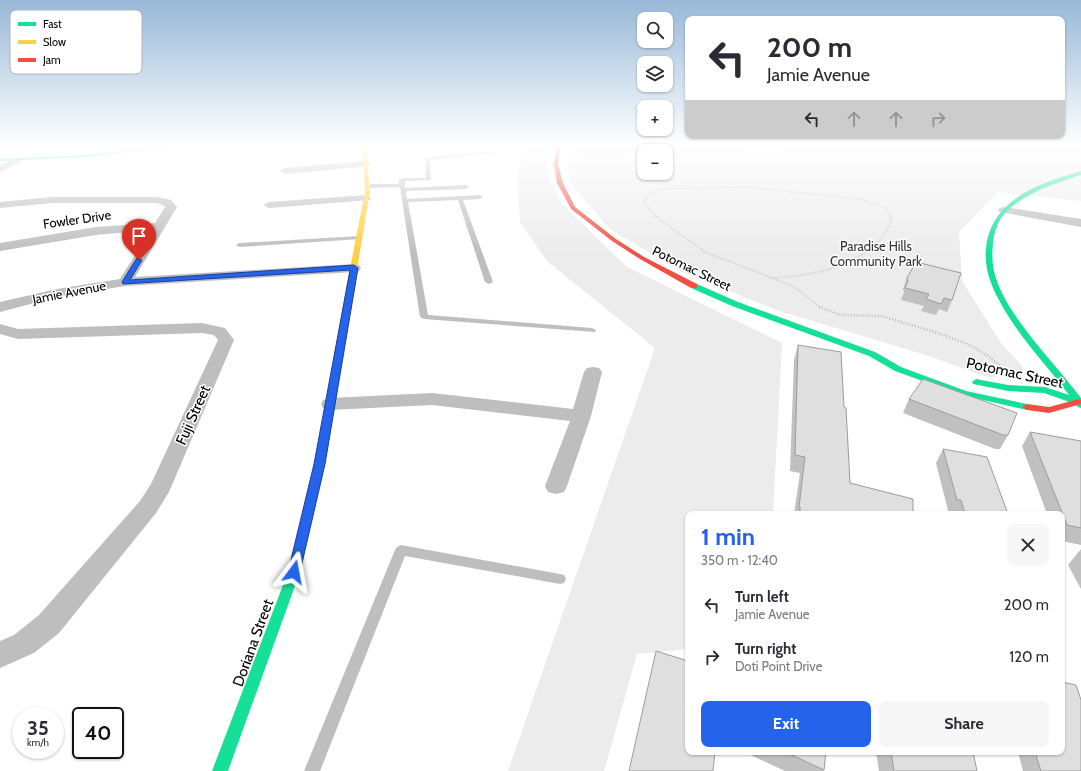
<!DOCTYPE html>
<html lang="en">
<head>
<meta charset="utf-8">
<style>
	body { margin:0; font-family:Cabin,sans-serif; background:#f7f7f7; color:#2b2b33; height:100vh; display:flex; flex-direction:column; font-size:15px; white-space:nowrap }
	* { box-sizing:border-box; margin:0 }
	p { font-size:13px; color:#7c7c81 }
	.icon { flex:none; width:22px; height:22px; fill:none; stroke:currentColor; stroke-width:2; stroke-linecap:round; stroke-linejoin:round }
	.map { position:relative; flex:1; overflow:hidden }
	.drawer { position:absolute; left:685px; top:511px; width:380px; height:244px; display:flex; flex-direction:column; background:#fff; border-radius:8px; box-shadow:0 1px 3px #0004 }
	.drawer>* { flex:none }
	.hud { position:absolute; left:685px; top:16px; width:380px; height:122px; border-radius:8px; box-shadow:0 1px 3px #0004; background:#fff; color:#2b2b33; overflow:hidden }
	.fabs { position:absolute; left:637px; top:12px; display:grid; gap:8px }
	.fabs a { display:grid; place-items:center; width:36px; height:36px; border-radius:8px; background:#fff; box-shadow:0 1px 3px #0004; font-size:20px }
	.speed { position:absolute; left:12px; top:707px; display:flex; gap:8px; font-size:20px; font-weight:700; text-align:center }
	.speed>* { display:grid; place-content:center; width:52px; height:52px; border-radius:50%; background:#fff; box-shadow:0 1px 3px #0004; line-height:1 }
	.speed small { font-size:10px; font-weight:400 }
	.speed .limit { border:2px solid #111; border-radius:6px; background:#fff; color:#111 }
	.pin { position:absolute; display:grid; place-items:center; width:34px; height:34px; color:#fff; margin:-41px -17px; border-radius:50% 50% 50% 0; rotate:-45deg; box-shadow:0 0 4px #0007 }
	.pin .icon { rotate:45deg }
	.me { position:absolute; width:44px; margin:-22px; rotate:13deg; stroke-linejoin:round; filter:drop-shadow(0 0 3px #0008) }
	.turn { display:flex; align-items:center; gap:14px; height:84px; padding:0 16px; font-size:18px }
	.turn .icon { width:52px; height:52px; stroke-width:2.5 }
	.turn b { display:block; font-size:28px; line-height:34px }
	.lanes { display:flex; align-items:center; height:38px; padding:0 16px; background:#0003; justify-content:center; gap:20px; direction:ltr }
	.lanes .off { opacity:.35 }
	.round { display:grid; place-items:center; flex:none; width:42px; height:42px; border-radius:8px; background:#f7f7f7 }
	.summary { display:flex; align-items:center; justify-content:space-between; height:68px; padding:0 16px }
	h1 { font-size:24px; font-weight:700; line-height:30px; color:#2563eb }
	.action { display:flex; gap:8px; margin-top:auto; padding:8px 16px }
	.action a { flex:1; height:46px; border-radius:8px; background:#2563eb; color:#fff; font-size:16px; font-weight:700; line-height:46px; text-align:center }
	.action a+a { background:#f7f7f7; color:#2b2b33 }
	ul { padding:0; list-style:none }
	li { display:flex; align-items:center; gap:12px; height:52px; padding:0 16px }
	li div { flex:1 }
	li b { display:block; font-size:15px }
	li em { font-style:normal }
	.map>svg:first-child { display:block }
	.green { fill:#ececec; fill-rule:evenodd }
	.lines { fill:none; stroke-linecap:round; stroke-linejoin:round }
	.path-far2 { stroke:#b9b9b9; stroke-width:1.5; stroke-dasharray:0.5 1; stroke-linecap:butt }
	.path-far1 { stroke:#b9b9b9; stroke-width:2; stroke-dasharray:0.5 1.5; stroke-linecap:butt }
	.path { stroke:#b9b9b9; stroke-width:2.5; stroke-dasharray:1 2; stroke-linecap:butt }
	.lane { fill:#bebebe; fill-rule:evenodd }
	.street { fill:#bebebe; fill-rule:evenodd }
	.fast { fill:#16e098; fill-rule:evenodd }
	.slow { fill:#ffcf43; fill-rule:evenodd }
	.jam { fill:#f24e42; fill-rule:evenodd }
	.wall { fill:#c0c0c0 }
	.building { fill:#dfdfdf; stroke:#9c9c9c }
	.route { fill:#2563eb; stroke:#184099 }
	.labels { text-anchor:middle; stroke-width:3; stroke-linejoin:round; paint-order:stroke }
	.far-street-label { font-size:13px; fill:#000; stroke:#fff }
	.far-park-label { font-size:13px; fill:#333; stroke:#fff }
	.street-label { font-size:15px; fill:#000; stroke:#fff }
	.key { fill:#fff; stroke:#b2b2b2; stroke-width:1 }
	.key-label { font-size:11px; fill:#000 }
</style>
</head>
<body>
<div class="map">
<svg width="1081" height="771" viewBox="0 0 1081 771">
	<rect width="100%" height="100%" fill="#fff"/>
	<g class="green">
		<path d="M 528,146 L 549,146 L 545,169 L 561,203 L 627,267 L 782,343 L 773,514 L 688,514 L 688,649 L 637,654 L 604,771 L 508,771 L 655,348 L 548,262 L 520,223 L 517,174 Z"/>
		<path d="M 572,146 L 735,146 L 780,152 L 787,146 L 1081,146 L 1081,201 L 998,192 L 959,232 L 962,281 L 1001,343 L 1023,367 L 1022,375 L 987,377 L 929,356 L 776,310 L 680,271 L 610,229 L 569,182 L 567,156 ZM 644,151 L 666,151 L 666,173 L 644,173 Z"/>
	</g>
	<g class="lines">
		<path class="path-far2" d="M 656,217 L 644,203 L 650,194 L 659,189 L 746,187 L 860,199 L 884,207 L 891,217"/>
		<g class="path-far1">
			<path d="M 655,216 L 705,252 L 772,278"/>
			<path d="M 772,278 L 790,285 L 800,291 L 821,308"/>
			<path d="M 772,278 C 817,275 873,266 892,219 L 890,216"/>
		</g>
		<path class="path" d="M 819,307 L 841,315 L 882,316 L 938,333 L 970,345 L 988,356 L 1008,372"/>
		<g class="lane">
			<path d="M 491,151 L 493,153 L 430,160 L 431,180 L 405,181 L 405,188 L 466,185 L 469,187 L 466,189 L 406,191 L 407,199 L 480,195 L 483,197 L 480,199 L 463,200 L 493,282 L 489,284 L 485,282 L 458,200 L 408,202 L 428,315 L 592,328 L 596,330 L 595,332 L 424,319 L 420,317 L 400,187 L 369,188 L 366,186 L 369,184 L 399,184 L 399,180 L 402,178 L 426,178 L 425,158 Z"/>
			<path d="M 359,236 L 362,238 L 361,239 L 239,247 L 236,245 L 239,243 Z"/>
			<path d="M 401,545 L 560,574 L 564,575 L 566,579 L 564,583 L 560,584 L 405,556 L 320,771 L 304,771 L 395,550 L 397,547 Z"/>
		</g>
		<g class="street">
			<path d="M 17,157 L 22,160 L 20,162 L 0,172 L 0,165 Z"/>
			<path d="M 366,161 L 371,164 L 369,166 L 285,174 L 280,171 L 285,168 Z"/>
			<path d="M 366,195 L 371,198 L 370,200 L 269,208 L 263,205 L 269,202 Z"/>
			<path d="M 52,197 L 157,197 L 171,200 L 177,207 L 135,277 L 354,264 L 359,265 L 361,268 L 359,271 L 354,272 L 125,286 L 57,297 L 0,312 L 0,302 L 57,289 L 120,279 L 151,230 L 96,235 L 0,251 L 0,243 L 96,227 L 155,223 L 165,207 L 163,205 L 157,203 L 52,203 L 0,208 L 0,202 Z"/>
			<path d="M 1004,207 L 1081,219 L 1081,227 L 1000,212 L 998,210 L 1000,208 Z"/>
			<path d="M 202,323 L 225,328 L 234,340 L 169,492 L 156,513 L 59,633 L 34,653 L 0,668 L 0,641 L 14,635 L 39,615 L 140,501 L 151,484 L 218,340 L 214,335 L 202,333 L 18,339 L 0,334 L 0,324 L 18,329 Z"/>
			<path d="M 593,367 L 599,368 L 602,372 L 591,416 L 567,486 L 564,492 L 556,494 L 548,492 L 545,486 L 570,421 L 432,405 L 330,410 L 323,408 L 321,404 L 323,400 L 330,398 L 432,393 L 573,409 L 584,372 L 587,368 Z"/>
		</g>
		<g class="fast">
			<path d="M 162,146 L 181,146 L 87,157 L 0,161 L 0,159 L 87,155 Z"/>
			<path d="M 1081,171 L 1081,175 C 1054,184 1026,192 1005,213 C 998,221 994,232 993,243 C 992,252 992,261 994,271 C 1003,313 1055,363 1081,398 L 1081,408 L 1078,407 L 1075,404 L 1044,393 L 1008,391 L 973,384 L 972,382 L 976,379 L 1008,385 L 1045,387 L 1069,395 C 1046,364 1017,335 999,300 C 990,284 984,266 986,248 C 991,199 1040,183 1081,171 Z"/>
			<path d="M 691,284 L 697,284 L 738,302 L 875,352 L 901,367 L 966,391 L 1027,404 L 1032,407 L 1027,410 L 961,395 L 895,371 L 869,356 L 732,306 L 691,288 Z"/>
			<path d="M 345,298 L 348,298 L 352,300 L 325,464 L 300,572 L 228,771 L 212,771 L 288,572 L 315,464 Z"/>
		</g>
		<path class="slow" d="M 362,146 L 366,146 L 370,191 L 352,300 L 348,302 L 344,300 L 365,191 Z"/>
		<g class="jam">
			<path d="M 557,146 L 561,146 L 558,164 L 563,183 L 575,207 L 616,239 L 644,257 L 697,284 L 697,288 L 691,288 L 640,259 L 612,241 L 571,209 L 557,183 L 554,164 Z"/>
			<path d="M 1079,399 L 1081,400 L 1081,404 L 1049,413 L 1027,410 L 1022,407 L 1027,404 L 1049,407 Z"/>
		</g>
	</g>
	<g class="wall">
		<path d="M 585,146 L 624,146 L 624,154 L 584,153 Z"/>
		<path d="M 907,278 L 952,300 L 947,312 L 939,309 L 936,315 L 921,311 L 924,306 L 901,300 L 904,292 L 903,289 Z"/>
		<path d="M 798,345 L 844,407 L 850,483 L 913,514 L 794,514 L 800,473 L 790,471 L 794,360 Z"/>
		<path d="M 909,399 L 1008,435 L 1000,449 L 995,449 L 903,413 Z"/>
		<path d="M 1030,432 L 1081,441 L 1081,545 L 1062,541 L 1062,514 L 1047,514 L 1022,446 Z"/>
		<path d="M 943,449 L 1008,514 L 949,514 L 936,463 Z"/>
		<path d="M 1081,549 L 1081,589 L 1068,565 Z"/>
		<path d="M 744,752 L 826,752 L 824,770 L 823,771 L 785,771 Z"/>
		<path d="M 876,752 L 973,752 L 977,771 L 879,771 Z"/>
		<path d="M 1018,752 L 1062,752 L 1081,771 L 1023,771 Z"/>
	</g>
	<g class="building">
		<path d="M 916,262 L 961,273 L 952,300 L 944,298 L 941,304 L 926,299 L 929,294 L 905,288 L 908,281 L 907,278 Z"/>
		<path d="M 798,345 L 841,352 L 844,407 L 846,408 L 850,483 L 913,499 L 913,514 L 800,514 L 800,507 L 799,507 L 805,457 L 795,455 Z"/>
		<path d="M 923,379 L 1017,413 L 1008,435 L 1003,435 L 909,399 Z"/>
		<path d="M 1030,432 L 1081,441 L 1081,528 L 1067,525 Z"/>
		<path d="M 943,449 L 987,457 L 1008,514 L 965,514 L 961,500 L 957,500 Z"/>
		<path d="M 656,651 L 688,661 L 688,752 L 715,752 L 713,771 L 629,771 Z"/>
		<path d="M 1062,682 L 1076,685 L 1081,700 L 1081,771 L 1041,771 L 1035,752 L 1062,752 Z"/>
		<path d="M 785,752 L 826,752 L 824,770 Z"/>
		<path d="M 891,752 L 973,752 L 977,771 L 894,771 Z"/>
	</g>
	<linearGradient id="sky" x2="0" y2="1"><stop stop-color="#97b8d8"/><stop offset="0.57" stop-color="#fff"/><stop offset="1" stop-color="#fff" stop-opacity="0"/></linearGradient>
	<rect width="1081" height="254" fill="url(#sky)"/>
	<path class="route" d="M 137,258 L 142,260 L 130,280 L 354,265 L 358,268 L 325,464 L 299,576 L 294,577 L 290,576 L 288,572 L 314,464 L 350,270 L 123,284 L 122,282 Z"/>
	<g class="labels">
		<g class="far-street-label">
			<text transform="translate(77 219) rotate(-8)" y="5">Fowler Drive</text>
			<text transform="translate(692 268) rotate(26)" y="5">Potomac Street</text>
			<text transform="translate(69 292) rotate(-11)" y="5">Jamie Avenue</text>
		</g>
		<g class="far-park-label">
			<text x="876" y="251">Paradise Hills<tspan x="876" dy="15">Community Park</tspan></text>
		</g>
		<g class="street-label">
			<text transform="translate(1015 373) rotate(12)" y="5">Potomac Street</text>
			<text transform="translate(193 415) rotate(-66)" y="5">Fuji Street</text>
			<text transform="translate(253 643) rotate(-70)" y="5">Doriana Street</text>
		</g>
	</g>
	<rect x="10" y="10" width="132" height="64" rx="6" class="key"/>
	<rect x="18" y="22" width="18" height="4" fill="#16e098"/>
	<rect x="18" y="40" width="18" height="4" fill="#ffcf43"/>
	<rect x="18" y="58" width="18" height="4" fill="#f24e42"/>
	<g class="key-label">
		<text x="43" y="28">Fast</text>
		<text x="43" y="46">Slow</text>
		<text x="43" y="64">Jam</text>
	</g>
</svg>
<div class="fabs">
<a><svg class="icon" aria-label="search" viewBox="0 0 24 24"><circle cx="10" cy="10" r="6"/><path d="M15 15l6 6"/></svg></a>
<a><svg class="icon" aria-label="layers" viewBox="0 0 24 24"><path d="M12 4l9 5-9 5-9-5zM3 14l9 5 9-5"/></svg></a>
<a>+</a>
<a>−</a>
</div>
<div class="speed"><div>35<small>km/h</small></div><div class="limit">40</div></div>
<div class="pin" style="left:139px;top:260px;background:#d93025"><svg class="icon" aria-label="arrive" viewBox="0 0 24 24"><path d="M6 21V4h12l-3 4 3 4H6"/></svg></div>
<svg class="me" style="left:294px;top:572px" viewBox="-20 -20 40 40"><path d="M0-17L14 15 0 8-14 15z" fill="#2563eb" stroke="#fff" stroke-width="4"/></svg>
<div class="hud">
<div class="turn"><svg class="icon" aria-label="left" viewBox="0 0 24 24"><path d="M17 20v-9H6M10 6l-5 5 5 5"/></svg><div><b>200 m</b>Jamie Avenue</div></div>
<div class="lanes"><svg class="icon" aria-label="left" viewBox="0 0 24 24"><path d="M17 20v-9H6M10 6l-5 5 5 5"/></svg><svg class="icon off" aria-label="ahead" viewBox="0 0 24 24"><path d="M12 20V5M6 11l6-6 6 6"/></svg><svg class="icon off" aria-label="ahead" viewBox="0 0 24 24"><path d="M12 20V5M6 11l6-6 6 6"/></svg><svg class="icon off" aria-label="right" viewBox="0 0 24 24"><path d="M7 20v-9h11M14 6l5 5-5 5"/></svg></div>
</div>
<section class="drawer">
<div class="summary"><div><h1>1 min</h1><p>350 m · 12:40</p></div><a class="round"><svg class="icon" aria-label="close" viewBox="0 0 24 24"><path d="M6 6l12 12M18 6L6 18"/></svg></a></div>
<ul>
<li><svg class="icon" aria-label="left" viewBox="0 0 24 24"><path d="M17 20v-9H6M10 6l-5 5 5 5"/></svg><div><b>Turn left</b><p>Jamie Avenue</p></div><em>200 m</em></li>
<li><svg class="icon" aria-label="right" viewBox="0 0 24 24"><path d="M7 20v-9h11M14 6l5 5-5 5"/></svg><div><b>Turn right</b><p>Doti Point Drive</p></div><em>120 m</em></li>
</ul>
<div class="action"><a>Exit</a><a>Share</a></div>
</section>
</div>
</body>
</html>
